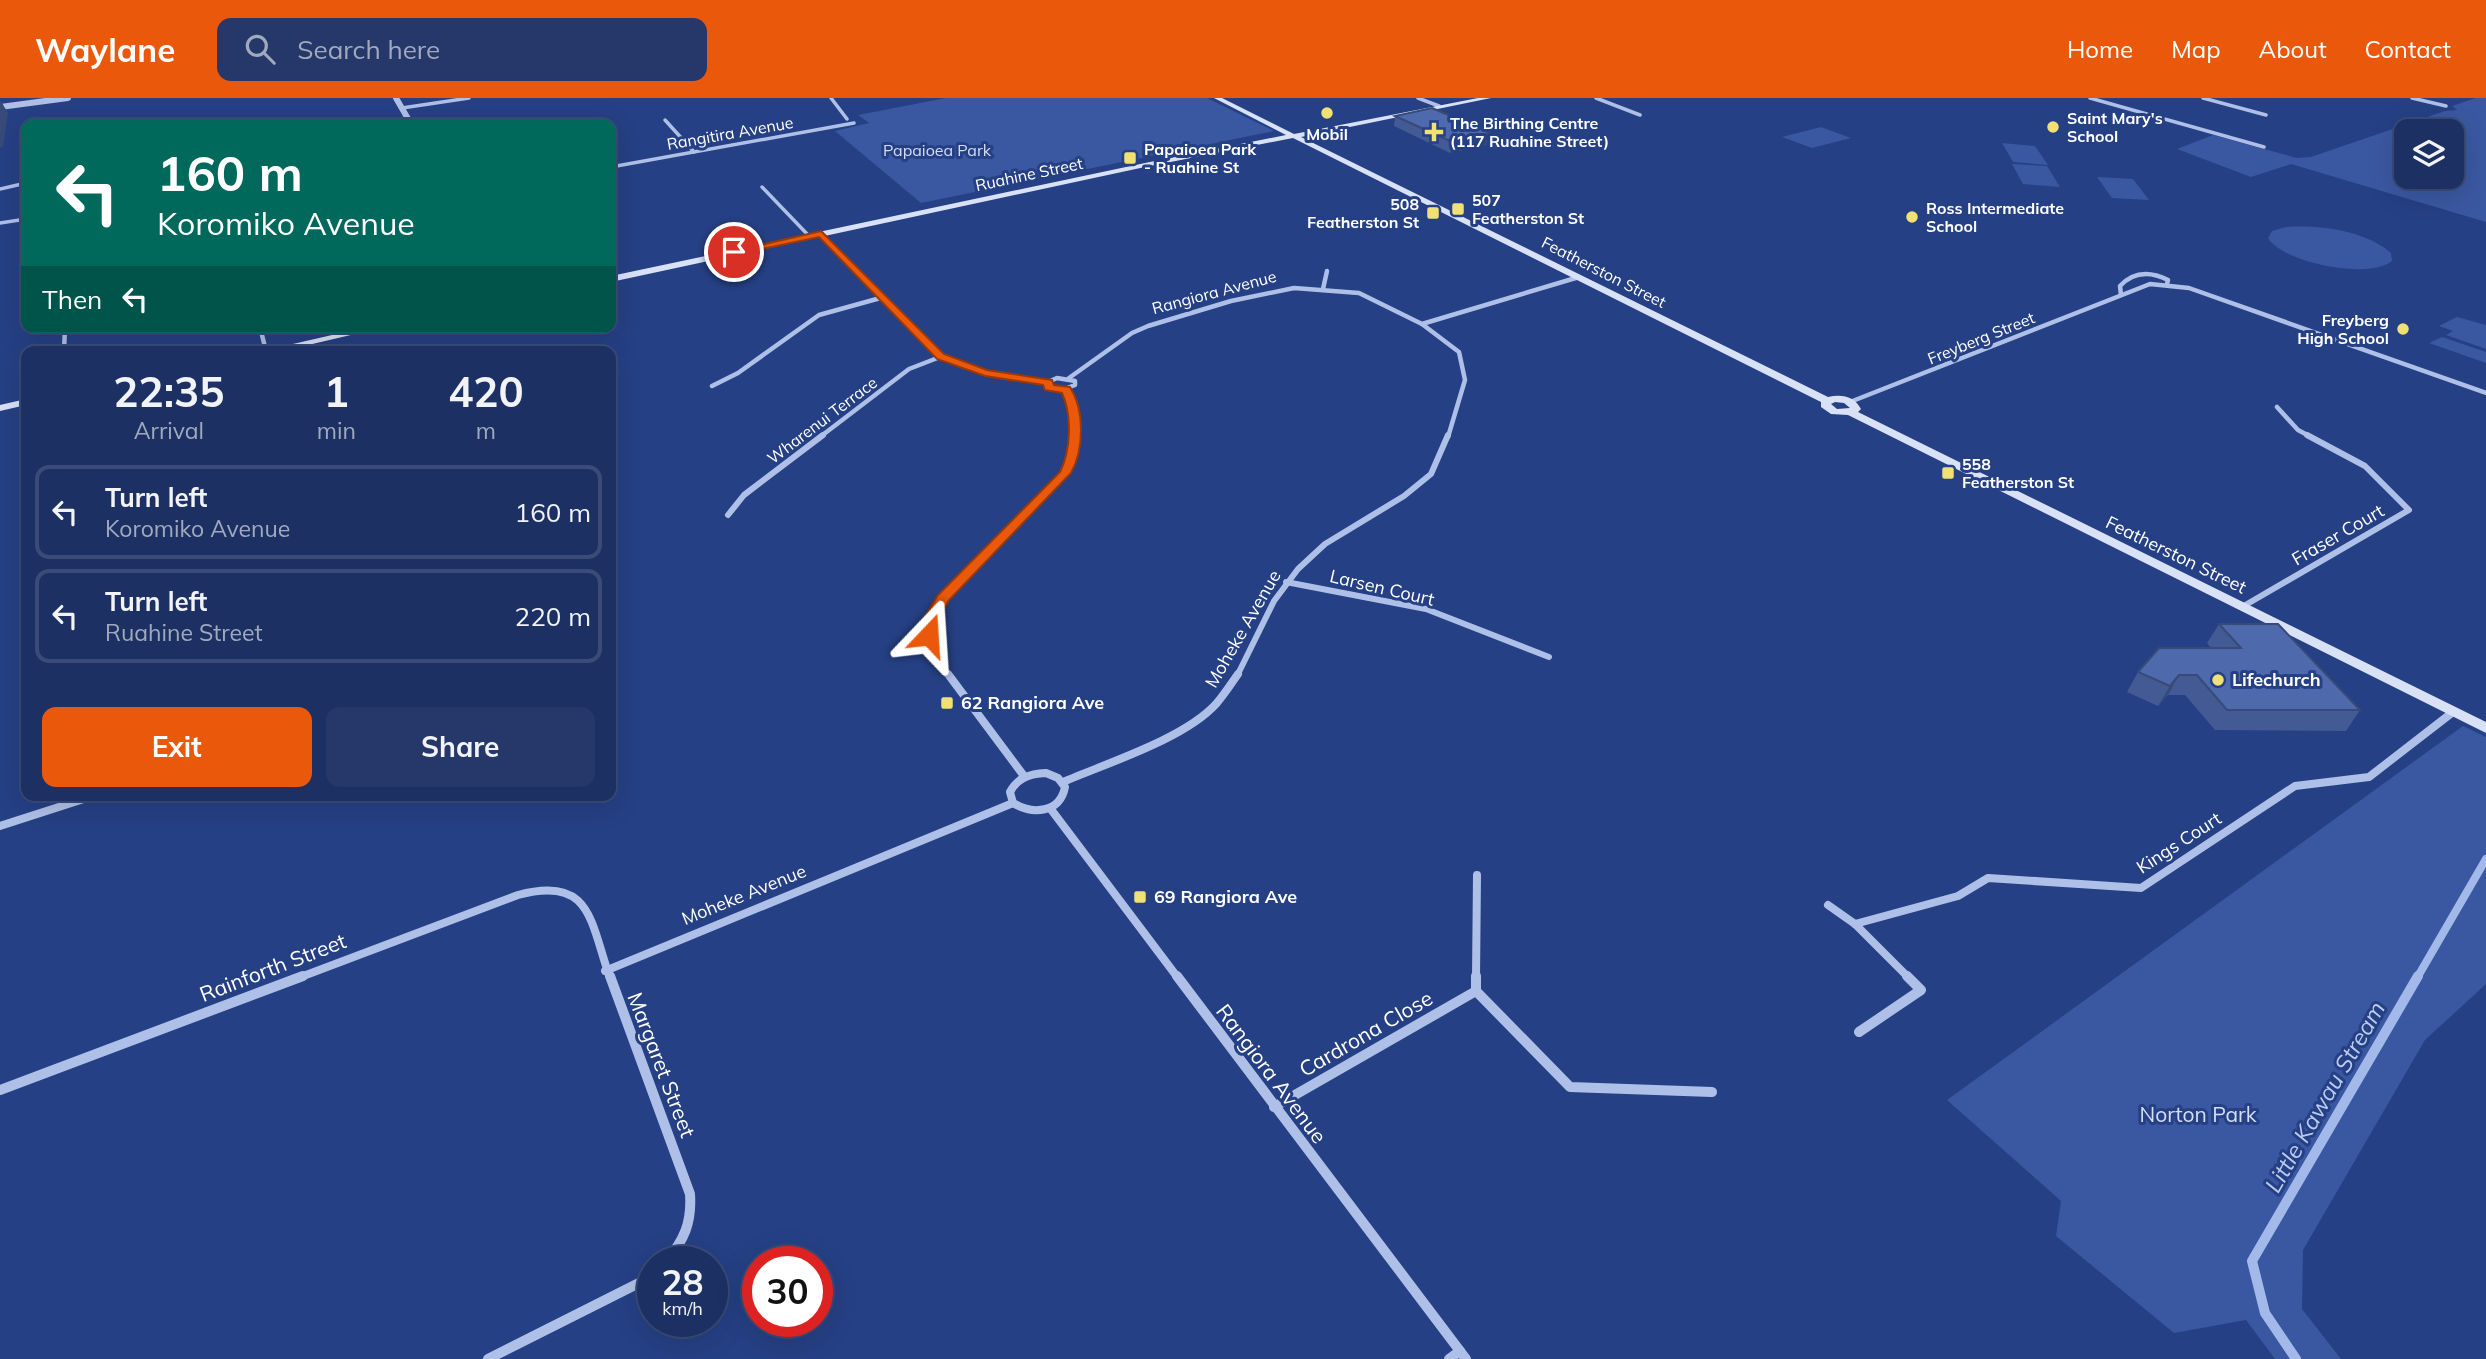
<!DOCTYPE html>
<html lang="en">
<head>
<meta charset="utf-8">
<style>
	body { margin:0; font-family:Mulish,sans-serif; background:#253869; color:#f1f3f6; height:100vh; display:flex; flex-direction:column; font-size:26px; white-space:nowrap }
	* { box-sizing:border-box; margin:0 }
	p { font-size:23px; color:#a0a9be }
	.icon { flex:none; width:38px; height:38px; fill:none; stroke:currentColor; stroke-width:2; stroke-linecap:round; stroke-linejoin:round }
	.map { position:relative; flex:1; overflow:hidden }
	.side { position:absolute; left:21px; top:248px; width:595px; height:455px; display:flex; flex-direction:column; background:#1c3063; border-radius:14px; box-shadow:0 7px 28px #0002,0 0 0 2px #3a4b78 }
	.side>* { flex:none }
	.guide { position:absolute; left:21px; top:21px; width:595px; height:214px; border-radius:14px; box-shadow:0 7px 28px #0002,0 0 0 2px #3a4b78; background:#00695c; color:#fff; overflow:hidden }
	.controls { position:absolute; left:2394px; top:21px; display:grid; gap:14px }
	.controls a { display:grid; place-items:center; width:70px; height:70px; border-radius:14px; background:#1c3063; box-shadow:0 7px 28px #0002,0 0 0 2px #3a4b78; font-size:35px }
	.speed { position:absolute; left:637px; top:1148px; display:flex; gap:14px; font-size:35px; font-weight:700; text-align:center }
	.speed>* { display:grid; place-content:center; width:91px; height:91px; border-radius:50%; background:#1c3063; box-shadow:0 7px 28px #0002,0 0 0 2px #3a4b78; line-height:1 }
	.speed small { font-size:18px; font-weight:400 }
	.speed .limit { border:10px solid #d22; background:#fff; color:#111 }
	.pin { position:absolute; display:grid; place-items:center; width:60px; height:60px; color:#fff; margin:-30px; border:4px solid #fff; border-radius:50%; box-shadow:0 2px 7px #0007 }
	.me { position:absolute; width:77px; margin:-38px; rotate:20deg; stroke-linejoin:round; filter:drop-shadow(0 0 5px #0008) }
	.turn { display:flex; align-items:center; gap:24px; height:147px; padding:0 21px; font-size:32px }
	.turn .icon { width:91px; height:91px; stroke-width:2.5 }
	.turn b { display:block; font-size:49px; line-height:60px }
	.then { display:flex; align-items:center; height:66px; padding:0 21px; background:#0003; gap:14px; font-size:26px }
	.eta { display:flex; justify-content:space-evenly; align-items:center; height:119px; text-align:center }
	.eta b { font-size:42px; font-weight:700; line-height:49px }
	.cta { display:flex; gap:14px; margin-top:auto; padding:14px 21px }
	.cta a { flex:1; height:80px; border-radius:14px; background:#ea580c; color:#fff; font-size:28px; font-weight:700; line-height:80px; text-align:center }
	.cta a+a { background:#253869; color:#f1f3f6 }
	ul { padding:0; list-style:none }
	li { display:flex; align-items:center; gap:21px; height:94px; margin:0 14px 10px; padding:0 7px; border:4px solid #3a4b78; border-radius:14px }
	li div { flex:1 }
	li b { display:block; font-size:26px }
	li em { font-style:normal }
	header { display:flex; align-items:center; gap:42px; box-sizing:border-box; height:98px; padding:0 35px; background:#ea580c; color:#fff }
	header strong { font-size:33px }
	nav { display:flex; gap:38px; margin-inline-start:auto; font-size:24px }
	.search { width:490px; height:63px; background:#253869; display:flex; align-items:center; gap:18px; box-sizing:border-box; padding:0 24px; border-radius:14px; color:#a0a9be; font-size:26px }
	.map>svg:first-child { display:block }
	.green { fill:#3a58a1; fill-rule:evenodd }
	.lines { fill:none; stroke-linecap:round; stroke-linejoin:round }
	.stream-far1 { stroke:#a3b9e9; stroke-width:8 }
	.stream { stroke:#a3b9e9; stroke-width:10 }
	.minor-far4 { stroke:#afc0e8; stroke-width:3.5 }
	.minor-far3 { stroke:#afc0e8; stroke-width:4.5 }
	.minor-far2 { stroke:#afc0e8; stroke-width:6 }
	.minor-far1 { stroke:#afc0e8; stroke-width:8 }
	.minor { stroke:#afc0e8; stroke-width:10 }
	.tertiary { stroke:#afc0e8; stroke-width:6 }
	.secondary { fill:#d9e1f7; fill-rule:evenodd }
	.wall { fill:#435a94 }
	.shaded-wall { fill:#374a78 }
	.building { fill:#4e69ac; stroke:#374a78; stroke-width:2 }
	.route { fill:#ea580c; stroke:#983908; stroke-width:2 }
	.poi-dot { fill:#f1e073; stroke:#254084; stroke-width:2.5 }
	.labels { text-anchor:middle; stroke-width:6; stroke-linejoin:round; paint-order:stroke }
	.far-poi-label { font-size:16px; font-weight:bold; fill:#fff; stroke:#254084; text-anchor:start }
	.far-street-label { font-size:16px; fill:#fff; stroke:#254084 }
	.far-park-label { font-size:16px; fill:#d3ddf6; stroke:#254084 }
	.street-label { font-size:18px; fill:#fff; stroke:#254084 }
	.poi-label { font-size:18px; font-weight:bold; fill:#fff; stroke:#254084; text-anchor:start }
	.near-street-label { font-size:21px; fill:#fff; stroke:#254084 }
	.near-park-label { font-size:21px; fill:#d3ddf6; stroke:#254084 }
	.near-water-label { font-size:23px; font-style:italic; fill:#bacbef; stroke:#254084 }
</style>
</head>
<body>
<header>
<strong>Waylane</strong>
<div class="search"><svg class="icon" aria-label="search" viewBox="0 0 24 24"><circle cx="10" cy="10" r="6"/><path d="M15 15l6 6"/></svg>Search here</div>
<nav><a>Home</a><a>Map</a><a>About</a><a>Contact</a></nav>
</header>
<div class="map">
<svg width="2486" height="1261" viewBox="0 0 2486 1261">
	<rect width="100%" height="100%" fill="#254084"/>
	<g class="green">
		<path d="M 946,0 L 1207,0 L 1274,33 L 921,105 L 835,33 L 869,25 L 858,17 Z"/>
		<path d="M 2476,0 L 2486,0 L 2486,124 L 2291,66 L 2251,79 L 2177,51 L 2213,37 L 2297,60 L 2311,59 L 2445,13 L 2457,12 L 2452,8 ZM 2406,33 L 2452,33 L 2452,79 L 2406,79 Z"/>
		<path d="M 1821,29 L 1851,40 L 1812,50 L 1782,39 Z"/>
		<path d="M 2002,45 L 2035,48 L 2048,67 L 2013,64 Z"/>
		<path d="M 2012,66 L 2047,68 L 2060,89 L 2023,86 Z"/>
		<path d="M 2097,79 L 2133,81 L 2149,102 L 2112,100 Z"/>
		<path d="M 2286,129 C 2319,127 2364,132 2391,155 L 2392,163 C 2369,182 2283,165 2268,140 L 2272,133 Z"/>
		<path d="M 2457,219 L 2486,227 L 2486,251 L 2446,237 L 2453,233 L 2439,228 Z"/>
		<path d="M 2442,239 L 2486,254 L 2486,265 L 2429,245 Z"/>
		<path d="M 2463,628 L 2486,639 L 2486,886 L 2425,942 L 2303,1152 L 2302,1211 L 2341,1261 L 2275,1261 L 2246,1222 L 2174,1235 L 2056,1138 L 2061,1103 L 1947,1002 Z"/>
	</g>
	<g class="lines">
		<path class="stream-far1" d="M 2417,880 L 2486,761"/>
		<path class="stream" d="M 2296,1261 L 2265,1215 L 2252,1163 L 2418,878"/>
		<g class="minor-far4">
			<path d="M 831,0 L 847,21"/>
			<path d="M 1418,0 L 1439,8"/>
			<path d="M 1596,0 L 1640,17"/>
			<path d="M 2090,0 L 2264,49"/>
			<path d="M 2203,0 L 2266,17"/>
			<path d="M 2412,0 L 2446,8"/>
			<path d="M 402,10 L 469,0"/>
			<path d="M 665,22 L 694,54"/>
			<path d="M 390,26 L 409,23"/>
			<path d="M 611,69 L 854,25"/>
			<path d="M 762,89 L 809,138"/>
			<path d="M 0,91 L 26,85"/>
			<path d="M 0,125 L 26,121"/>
			<path d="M 821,136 L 835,150"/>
		</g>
		<g class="minor-far3">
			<path d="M 833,148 L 940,259 L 985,275 L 1048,284"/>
			<path d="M 1323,191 L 1327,173"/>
			<path d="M 2121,197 L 2120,188 C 2134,173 2150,173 2168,182 L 2167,186"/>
			<path d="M 1422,226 L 1579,179"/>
			<path d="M 260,229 L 266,253"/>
			<path d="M 64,254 L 65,229"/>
			<path d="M 1057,280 L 1075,283 L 1075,287 L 1062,292 L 1049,290 L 1048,284 Z"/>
			<path d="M 1069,280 L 1132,235 L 1148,228 L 1231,203 L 1294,190 L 1359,195 L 1422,226 L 1459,254 L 1465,282 L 1448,339"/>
			<path d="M 712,288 L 738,275 L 819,217 L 884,199"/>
			<path d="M 1066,292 L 1073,311 L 1074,339"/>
			<path d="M 1850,304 L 2150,186 L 2189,190 L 2486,295"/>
			<path d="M 2277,309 L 2298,332 L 2311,339"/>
			<path d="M 820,339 L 909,271 L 940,259"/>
		</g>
		<g class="minor-far2">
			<path d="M 728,417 L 744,397 L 823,337"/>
			<path d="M 1286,484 L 1426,511 L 1549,559"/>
			<path d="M 2242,509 L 2409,412 L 2365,368 L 2307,337"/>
			<path d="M 949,578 C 928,550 926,531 943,500 L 1065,375 L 1075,337"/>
			<path d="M 1237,578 L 1274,503 L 1298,471 L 1325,446 L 1404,398 L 1431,376 L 1448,337"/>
		</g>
		<g class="minor-far1">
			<path d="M 948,576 L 1024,678"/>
			<path d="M 1046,675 L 1058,680 L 1065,689 C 1060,715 1033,717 1013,705 L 1010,694 C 1018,679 1030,676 1046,675 Z"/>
			<path d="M 1063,684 C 1107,665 1184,641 1216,606 C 1224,597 1231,586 1238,576"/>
			<path d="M 1050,710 L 1178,880"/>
			<path d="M 0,728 L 93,698"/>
			<path d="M 1828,807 L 1855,826 L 1909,880"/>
			<path d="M 1855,826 L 1958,798 L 1988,780 L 2141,790 L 2295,688 L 2369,679 L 2453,614"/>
			<path d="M 605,873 L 1013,705"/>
			<path d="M 298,880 L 518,797 C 592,777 590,824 610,880"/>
			<path d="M 1476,880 L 1477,777"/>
		</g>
		<g class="minor">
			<path d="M 610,878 L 690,1096 C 692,1125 684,1142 666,1164"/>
			<path d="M 1177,878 L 1466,1261"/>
			<path d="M 1476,878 L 1476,893 L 1570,989 L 1712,994"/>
			<path d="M 1859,934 L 1921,892 L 1907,878"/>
			<path d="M 0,992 L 303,878"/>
			<path d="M 1274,1009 L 1476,893"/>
			<path d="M 488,1261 L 641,1184 L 653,1175"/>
			<path d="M 1449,1261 L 1460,1253"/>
		</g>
		<g class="tertiary">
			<path d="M 396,0 L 411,26"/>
			<path d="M 0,9 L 68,0"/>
		</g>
		<g class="secondary">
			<path d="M 1214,0 L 1222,0 L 1294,36 L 1478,0 L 1491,0 L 1301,39 L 1828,299 C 1842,296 1854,298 1861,311 L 1858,314 L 2486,624 L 2486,635 L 1848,317 L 1831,316 L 1821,309 L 1821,304 L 1293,40 L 1145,69 L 611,184 L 611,178 L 1145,65 L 1286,37 ZM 1835,304 L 1844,305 L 1850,310 L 1837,311 L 1831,306 Z"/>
			<path d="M 367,229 L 385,229 L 278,254 L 258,254 Z"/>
			<path d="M 26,301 L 26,307 L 0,313 L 0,307 Z"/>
		</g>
	</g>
	<g class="wall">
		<path d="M 1395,18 L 1489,46 L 1450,55 L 1394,28 Z"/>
		<path d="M 2219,526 L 2360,612 L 2346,633 L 2215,632 L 2185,597 L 2168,597 L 2158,608 L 2127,594 L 2138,574 L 2211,550 L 2207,545 Z"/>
	</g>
	<g class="shaded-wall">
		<path d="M 2,5 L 8,15 L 3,49 L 0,50 L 0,19 Z"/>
		<path d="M 1490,35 L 1489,46 L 1450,55 L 1452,44 Z"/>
		<path d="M 2179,577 L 2168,597 L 2158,608 L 2170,588 Z"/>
	</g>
	<g class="building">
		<path d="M 0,5 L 2,5 L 0,19 Z"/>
		<path d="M 1432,10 L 1490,35 L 1452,44 L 1395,18 Z"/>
		<path d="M 2219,526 L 2278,526 L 2360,612 L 2227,612 L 2197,577 L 2179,577 L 2170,588 L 2138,574 L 2159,550 L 2241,550 Z"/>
	</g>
	<path class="route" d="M 821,133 L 944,256 L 987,272 L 1052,282 L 1054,287 L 1070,289 C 1085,312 1084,352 1071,375 L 949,502 L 939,520 L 934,540 L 924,540 L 922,537 L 924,520 L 938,497 L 1060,374 C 1071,352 1072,317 1062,295 L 1045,292 L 1043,287 L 985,278 L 937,261 L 819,139 L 734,157 L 730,154 Z"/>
	<g class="poi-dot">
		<circle cx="1327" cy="15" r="7"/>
		<circle cx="2053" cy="29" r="7"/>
		<path d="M1430.5 23.5h7v7h7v7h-7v7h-7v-7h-7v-7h7z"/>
		<rect x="1123" y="53" width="14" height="14" rx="3.5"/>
		<rect x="1451" y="104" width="14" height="14" rx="3.5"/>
		<rect x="1426" y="108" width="14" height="14" rx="3.5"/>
		<circle cx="1912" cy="119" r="7"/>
		<circle cx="2403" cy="231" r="7"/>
		<rect x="1941" y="368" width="14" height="14" rx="3.5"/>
		<circle cx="2218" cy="582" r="7"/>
		<rect x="940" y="598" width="14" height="14" rx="3.5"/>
		<rect x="1133" y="792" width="14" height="14" rx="3.5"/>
	</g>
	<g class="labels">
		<g class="far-poi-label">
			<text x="2067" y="26">Saint Mary's<tspan x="2067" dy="18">School</tspan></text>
			<text x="1450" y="31">The Birthing Centre<tspan x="1450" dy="18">(117 Ruahine Street)</tspan></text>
			<text x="1327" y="42" text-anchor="middle">Mobil</text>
			<text x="1144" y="57">Papaioea Park<tspan x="1144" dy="18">- Ruahine St</tspan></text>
			<text x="1472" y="108">507<tspan x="1472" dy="18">Featherston St</tspan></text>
			<text x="1419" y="112" text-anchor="end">508<tspan x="1419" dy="18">Featherston St</tspan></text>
			<text x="1926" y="116">Ross Intermediate<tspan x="1926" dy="18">School</tspan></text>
			<text x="2389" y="228" text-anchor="end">Freyberg<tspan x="2389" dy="18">High School</tspan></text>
			<text x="1962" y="372">558<tspan x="1962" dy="18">Featherston St</tspan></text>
		</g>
		<g class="far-street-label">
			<text transform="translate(730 35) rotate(-10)" y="6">Rangitira Avenue</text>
			<text transform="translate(1029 76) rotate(-12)" y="6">Ruahine Street</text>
			<text transform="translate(1604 174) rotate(27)" y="6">Featherston Street</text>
			<text transform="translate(1214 194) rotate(-15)" y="6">Rangiora Avenue</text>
			<text transform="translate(1981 240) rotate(-22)" y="6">Freyberg Street</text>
			<text transform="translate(822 322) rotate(-37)" y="6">Wharenui Terrace</text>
		</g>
		<g class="far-park-label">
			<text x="937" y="58">Papaioea Park</text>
		</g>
		<g class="street-label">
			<text transform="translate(2338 437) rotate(-30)" y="6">Fraser Court</text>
			<text transform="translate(2176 457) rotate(26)" y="6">Featherston Street</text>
			<text transform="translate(1382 490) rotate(13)" y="6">Larsen Court</text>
			<text transform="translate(1243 531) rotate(-60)" y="6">Moheke Avenue</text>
			<text transform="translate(2179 745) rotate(-33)" y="6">Kings Court</text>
			<text transform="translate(744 797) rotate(-22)" y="6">Moheke Avenue</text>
		</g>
		<g class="poi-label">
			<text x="2232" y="588">Lifechurch</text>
			<text x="961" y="611">62 Rangiora Ave</text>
			<text x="1154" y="805">69 Rangiora Ave</text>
		</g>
		<g class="near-street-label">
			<text transform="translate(273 870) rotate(-21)" y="7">Rainforth Street</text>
			<text transform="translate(1366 936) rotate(-30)" y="7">Cardrona Close</text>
			<text transform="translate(661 967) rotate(69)" y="7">Margaret Street</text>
			<text transform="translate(1271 976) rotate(53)" y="7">Rangiora Avenue</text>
		</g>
		<g class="near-park-label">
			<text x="2198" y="1024">Norton Park</text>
		</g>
		<g class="near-water-label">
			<text transform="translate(2325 999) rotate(-60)" y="8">Little Kawau Stream</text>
		</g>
	</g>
</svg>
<div class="controls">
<a><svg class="icon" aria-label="layers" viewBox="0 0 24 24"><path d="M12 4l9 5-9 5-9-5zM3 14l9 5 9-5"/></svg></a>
</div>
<div class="speed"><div>28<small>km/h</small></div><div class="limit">30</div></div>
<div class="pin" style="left:734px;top:154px;background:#d93025"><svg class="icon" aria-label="arrive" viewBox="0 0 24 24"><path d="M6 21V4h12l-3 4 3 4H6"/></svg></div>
<svg class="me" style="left:929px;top:537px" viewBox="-20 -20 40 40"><path d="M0-17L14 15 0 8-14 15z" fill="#ea580c" stroke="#fff" stroke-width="4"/></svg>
<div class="guide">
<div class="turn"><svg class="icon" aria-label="left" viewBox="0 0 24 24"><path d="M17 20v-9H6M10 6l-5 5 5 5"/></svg><div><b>160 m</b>Koromiko Avenue</div></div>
<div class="then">Then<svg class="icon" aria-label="left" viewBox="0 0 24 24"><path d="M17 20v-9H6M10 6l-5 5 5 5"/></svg></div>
</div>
<section class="side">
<div class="eta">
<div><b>22:35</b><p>Arrival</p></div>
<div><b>1</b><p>min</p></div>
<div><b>420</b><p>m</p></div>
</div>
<ul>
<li><svg class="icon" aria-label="left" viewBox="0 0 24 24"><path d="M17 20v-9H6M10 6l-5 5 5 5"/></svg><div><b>Turn left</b><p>Koromiko Avenue</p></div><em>160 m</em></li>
<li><svg class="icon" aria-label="left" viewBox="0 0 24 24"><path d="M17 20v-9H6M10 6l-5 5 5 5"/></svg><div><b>Turn left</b><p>Ruahine Street</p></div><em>220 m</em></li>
</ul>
<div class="cta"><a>Exit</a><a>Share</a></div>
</section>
</div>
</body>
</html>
